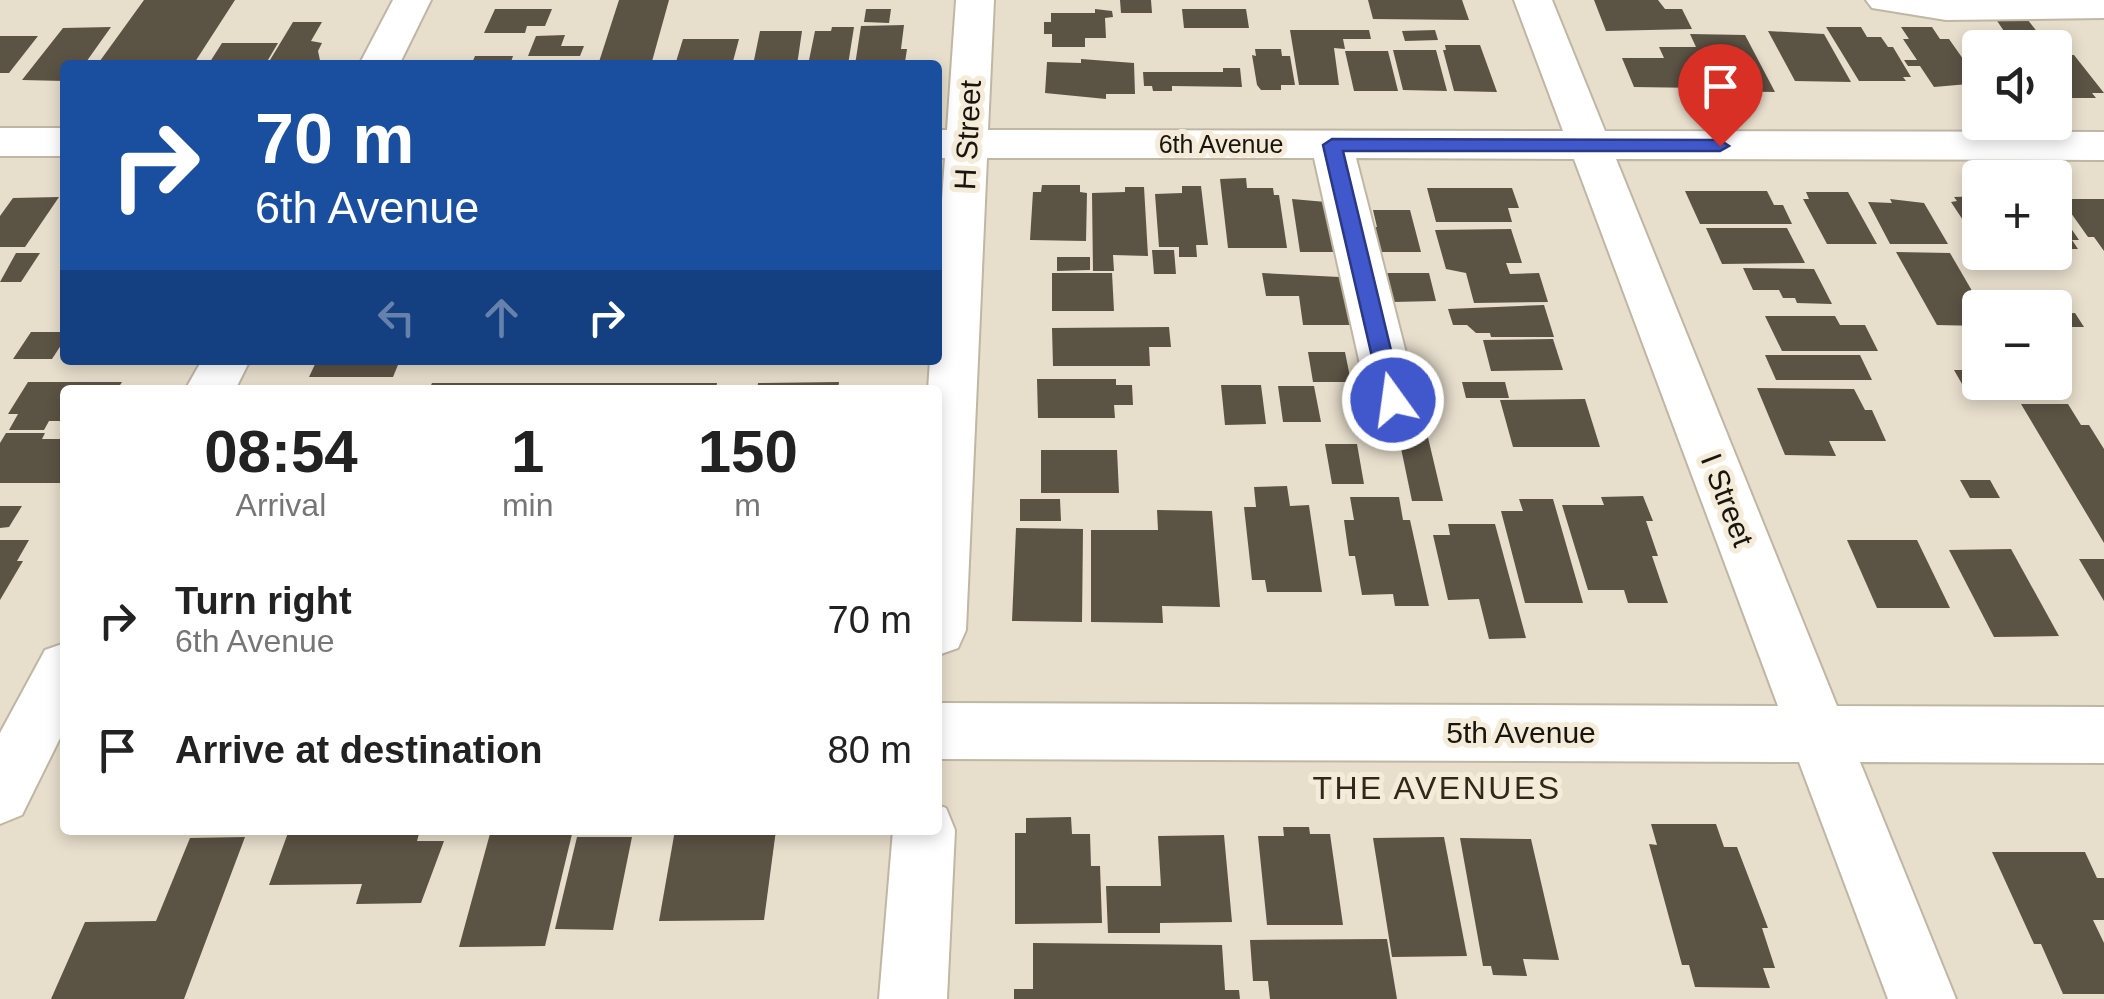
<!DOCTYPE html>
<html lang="en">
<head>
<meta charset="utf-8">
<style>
	body { margin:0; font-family:Helvetica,sans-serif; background:#f6f6f6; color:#222; height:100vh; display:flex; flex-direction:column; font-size:38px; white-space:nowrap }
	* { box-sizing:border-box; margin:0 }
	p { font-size:32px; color:#767676 }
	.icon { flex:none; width:55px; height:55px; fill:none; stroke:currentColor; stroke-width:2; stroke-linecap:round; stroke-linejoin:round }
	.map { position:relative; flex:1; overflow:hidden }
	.details { position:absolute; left:60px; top:385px; width:882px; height:450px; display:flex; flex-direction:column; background:#fff; border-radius:10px; box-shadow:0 5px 15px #0003 }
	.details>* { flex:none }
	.guide { position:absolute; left:60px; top:60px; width:882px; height:305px; border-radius:10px; box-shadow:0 5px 15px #0003; background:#1a4fa0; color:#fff; overflow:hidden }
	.buttons { position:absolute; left:1962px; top:30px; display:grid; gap:20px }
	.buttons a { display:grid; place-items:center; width:110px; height:110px; border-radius:10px; background:#fff; box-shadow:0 5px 15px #0003; font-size:50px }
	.pin { position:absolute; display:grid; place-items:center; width:85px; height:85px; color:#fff; margin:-102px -42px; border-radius:50% 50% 50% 0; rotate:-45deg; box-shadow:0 0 10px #0007 }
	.pin .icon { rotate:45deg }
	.me { position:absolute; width:110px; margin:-55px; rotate:346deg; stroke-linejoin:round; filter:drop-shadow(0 0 8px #0008) }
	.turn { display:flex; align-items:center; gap:35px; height:210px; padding:0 30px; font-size:45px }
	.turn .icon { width:130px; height:130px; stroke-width:2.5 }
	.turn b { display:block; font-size:70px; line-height:85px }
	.lanes { display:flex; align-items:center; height:95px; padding:0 30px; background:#0003; justify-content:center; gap:50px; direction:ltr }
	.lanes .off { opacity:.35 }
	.eta { display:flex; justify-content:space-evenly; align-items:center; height:170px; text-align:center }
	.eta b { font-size:60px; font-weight:700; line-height:70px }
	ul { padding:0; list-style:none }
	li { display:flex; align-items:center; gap:30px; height:130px; padding:0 30px }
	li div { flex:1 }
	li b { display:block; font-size:38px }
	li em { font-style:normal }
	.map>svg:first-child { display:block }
	.building { fill:#5b5344 }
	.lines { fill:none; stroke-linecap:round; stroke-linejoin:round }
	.minor-casing { stroke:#bfb6a4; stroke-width:4 }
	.minor { fill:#fff; fill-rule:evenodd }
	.route { fill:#4058cb; stroke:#2a3984; stroke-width:2.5 }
	.labels { text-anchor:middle; stroke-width:10; stroke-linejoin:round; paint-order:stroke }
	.far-street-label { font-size:25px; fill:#18150e; stroke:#f4ebd9 }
	.street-label { font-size:30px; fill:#18150e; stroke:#f4ebd9 }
	.neighbourhood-label { font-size:32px; letter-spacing:2.5px; fill:#30291b; stroke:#f4ebd9 }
</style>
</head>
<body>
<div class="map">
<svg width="2104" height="999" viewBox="0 0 2104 999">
	<rect width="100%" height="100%" fill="#e7decc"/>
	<g class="building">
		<path d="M 144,0 L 235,0 L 193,65 L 97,65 Z"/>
		<path d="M 619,0 L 669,0 L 651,65 L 598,65 Z"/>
		<path d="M 1120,0 L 1151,0 L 1152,13 L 1121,13 Z"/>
		<path d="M 1368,0 L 1462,0 L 1469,20 L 1373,19 Z"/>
		<path d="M 1594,0 L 1658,0 L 1665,9 L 1682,9 L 1692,29 L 1606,31 Z"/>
		<path d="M 495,9 L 552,9 L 545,26 L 527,26 L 525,33 L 484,33 Z"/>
		<path d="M 866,9 L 891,9 L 889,23 L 864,22 Z"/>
		<path d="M 1095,9 L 1112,11 L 1113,17 L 1105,18 L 1106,38 L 1085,38 L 1085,47 L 1052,47 L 1052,34 L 1044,34 L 1044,22 L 1051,22 L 1051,13 L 1095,13 Z"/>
		<path d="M 1182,9 L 1246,9 L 1249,28 L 1184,28 Z"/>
		<path d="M 1993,15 L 2024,15 L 2039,34 L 2006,34 Z"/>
		<path d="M 293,22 L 322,22 L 311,41 L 322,43 L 318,51 L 321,65 L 267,65 Z"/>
		<path d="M 904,25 L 901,49 L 907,49 L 905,62 L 855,65 L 861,26 Z"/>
		<path d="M 111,27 L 84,65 L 65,65 L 65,81 L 22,80 L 63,28 Z"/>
		<path d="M 832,27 L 854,27 L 848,65 L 808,65 L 815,31 L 831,31 Z"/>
		<path d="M 1826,27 L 1861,27 L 1867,37 L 1881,37 L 1888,47 L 1893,47 L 1911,77 L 1903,77 L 1906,81 L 1859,81 Z"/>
		<path d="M 1901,27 L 1932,27 L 1940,39 L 1949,39 L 1980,83 L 1934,87 L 1920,66 L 1908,66 L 1904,60 L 1917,60 L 1903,39 L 1909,39 Z"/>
		<path d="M 1290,30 L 1369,30 L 1371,39 L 1343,39 L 1345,49 L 1334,48 L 1339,85 L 1299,85 Z"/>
		<path d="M 1435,30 L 1438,40 L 1405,41 L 1402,31 Z"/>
		<path d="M 760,31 L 802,31 L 797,65 L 753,65 Z"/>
		<path d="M 1768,31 L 1824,34 L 1851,82 L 1795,81 Z"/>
		<path d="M 1690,34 L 1745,35 L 1775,92 L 1717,91 L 1709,75 L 1695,74 L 1702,88 L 1634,87 L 1622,58 L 1664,58 L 1659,47 L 1696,47 Z"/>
		<path d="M 565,35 L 561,46 L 584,46 L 580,56 L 528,56 L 536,36 Z"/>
		<path d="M 0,36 L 38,36 L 9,73 L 0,73 Z"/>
		<path d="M 683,39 L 739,39 L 732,65 L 675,65 Z"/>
		<path d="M 222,43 L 278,43 L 265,65 L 208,65 Z"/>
		<path d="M 1445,45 L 1480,45 L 1497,92 L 1454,91 L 1443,50 L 1446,50 Z"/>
		<path d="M 1255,49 L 1281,49 L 1282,56 L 1290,56 L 1295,85 L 1281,85 L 1281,90 L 1261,90 L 1257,85 L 1252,55 L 1256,56 Z"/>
		<path d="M 1393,50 L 1436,50 L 1447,91 L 1403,90 Z"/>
		<path d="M 1345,51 L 1388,51 L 1398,91 L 1354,91 Z"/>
		<path d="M 2055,55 L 2074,55 L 2104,93 L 2092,93 L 2096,98 L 2065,98 L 2056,92 Z"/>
		<path d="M 475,56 L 513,56 L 510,65 L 471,65 Z"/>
		<path d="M 1081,59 L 1134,63 L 1135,94 L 1106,94 L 1106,99 L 1045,93 L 1047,62 L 1081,63 Z"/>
		<path d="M 1223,68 L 1240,68 L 1242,87 L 1172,86 L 1172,91 L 1153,91 L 1152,86 L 1144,86 L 1143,72 L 1223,72 Z"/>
		<path d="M 1246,178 L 1247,188 L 1273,188 L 1274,195 L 1279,195 L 1287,248 L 1228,248 L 1220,179 Z"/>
		<path d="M 1042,185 L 1080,185 L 1080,192 L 1087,193 L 1086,241 L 1030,240 L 1033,192 L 1041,192 Z"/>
		<path d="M 1182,186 L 1201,186 L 1208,245 L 1196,245 L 1197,257 L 1179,257 L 1179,247 L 1159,247 L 1155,194 L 1182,193 Z"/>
		<path d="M 1125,187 L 1144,187 L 1148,256 L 1113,255 L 1114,271 L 1093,271 L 1092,193 L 1125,192 Z"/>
		<path d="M 1427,188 L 1512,188 L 1519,208 L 1508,208 L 1512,222 L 1436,222 Z"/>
		<path d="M 1685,191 L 1767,191 L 1774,205 L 1783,205 L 1792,224 L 1700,224 Z"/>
		<path d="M 1806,192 L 1848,192 L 1877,244 L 1827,244 L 1803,199 L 1809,199 Z"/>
		<path d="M 1980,196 L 1980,246 L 1951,202 L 1957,201 L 1954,197 Z"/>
		<path d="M 59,197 L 25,247 L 0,247 L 0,216 L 13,198 Z"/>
		<path d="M 1292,199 L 1337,203 L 1346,252 L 1300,252 Z"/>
		<path d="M 1890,199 L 1924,203 L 1948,244 L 1890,244 L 1868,202 L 1892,203 Z"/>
		<path d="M 2061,199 L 2104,199 L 2104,251 L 2094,237 L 2088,237 Z"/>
		<path d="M 2055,205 L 2079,240 L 2072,240 L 2078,249 L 2059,249 L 2063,256 L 2055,256 Z"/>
		<path d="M 1373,210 L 1410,210 L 1421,252 L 1367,252 L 1361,227 L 1377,227 Z"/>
		<path d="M 1706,228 L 1787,228 L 1805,263 L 1722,264 Z"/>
		<path d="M 1511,229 L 1522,263 L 1506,263 L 1510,274 L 1539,273 L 1548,302 L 1474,303 L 1466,273 L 1446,269 L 1435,230 Z"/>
		<path d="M 1152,250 L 1174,250 L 1176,274 L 1154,274 Z"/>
		<path d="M 1896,252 L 1950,253 L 1982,308 L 1980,326 L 1937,325 Z"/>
		<path d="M 16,253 L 40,253 L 21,282 L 0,282 Z"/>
		<path d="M 1057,257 L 1090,257 L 1090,270 L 1057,271 Z"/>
		<path d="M 1743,268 L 1814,269 L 1832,304 L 1797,303 L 1795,298 L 1783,298 L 1779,290 L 1753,290 Z"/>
		<path d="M 1052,273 L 1112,273 L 1114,311 L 1052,311 Z"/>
		<path d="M 1262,273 L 1359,278 L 1369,325 L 1303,325 L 1299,296 L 1266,296 Z"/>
		<path d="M 1387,273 L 1429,273 L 1436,301 L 1393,302 Z"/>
		<path d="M 1544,305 L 1554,337 L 1491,337 L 1490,333 L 1476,333 L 1467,325 L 1453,325 L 1448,309 Z"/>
		<path d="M 2075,313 L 2084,327 L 2058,327 L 2055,323 L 2055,314 Z"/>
		<path d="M 1765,316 L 1835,316 L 1840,325 L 1865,325 L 1878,351 L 1782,351 Z"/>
		<path d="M 1169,327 L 1171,347 L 1149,347 L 1150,366 L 1053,366 L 1052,328 Z"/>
		<path d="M 31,332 L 65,332 L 65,339 L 52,359 L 13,359 Z"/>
		<path d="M 1553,339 L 1563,370 L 1491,371 L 1483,340 Z"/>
		<path d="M 1308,352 L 1345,352 L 1351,382 L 1313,382 Z"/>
		<path d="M 1765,355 L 1860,355 L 1872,380 L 1776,380 Z"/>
		<path d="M 317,360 L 400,360 L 393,377 L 309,377 Z"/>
		<path d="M 1954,370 L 1980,370 L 1980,384 L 1962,384 Z"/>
		<path d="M 1037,379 L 1116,379 L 1116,385 L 1132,385 L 1133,405 L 1114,405 L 1115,418 L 1038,418 Z"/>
		<path d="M 28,382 L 122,382 L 117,390 L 65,390 L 65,421 L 49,421 L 44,430 L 9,430 L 18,414 L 8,414 Z"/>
		<path d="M 839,382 L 838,390 L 757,390 L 758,383 Z"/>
		<path d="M 1462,382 L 1505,382 L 1509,398 L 1466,398 Z"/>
		<path d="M 432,383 L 717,383 L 716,390 L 429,390 Z"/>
		<path d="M 1221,385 L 1261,385 L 1266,424 L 1225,425 Z"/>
		<path d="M 1278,386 L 1314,386 L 1321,422 L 1283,422 Z"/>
		<path d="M 1757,388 L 1854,389 L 1865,410 L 1872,410 L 1886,441 L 1829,441 L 1836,456 L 1785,455 Z"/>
		<path d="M 1585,399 L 1600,447 L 1513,447 L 1500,400 Z"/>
		<path d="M 2021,404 L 2068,404 L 2081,425 L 2089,425 L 2104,449 L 2104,543 Z"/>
		<path d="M 1397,429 L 1426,429 L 1443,501 L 1412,501 Z"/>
		<path d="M 6,433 L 45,433 L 42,439 L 65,439 L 65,483 L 0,483 L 0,443 Z"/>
		<path d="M 1325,444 L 1357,444 L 1364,484 L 1332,484 Z"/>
		<path d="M 1041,450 L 1117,450 L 1119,493 L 1041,493 Z"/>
		<path d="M 1960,480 L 1990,480 L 2000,498 L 1970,498 Z"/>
		<path d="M 1287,486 L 1290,506 L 1309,505 L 1322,592 L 1267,592 L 1265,580 L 1252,580 L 1244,507 L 1256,507 L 1254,487 Z"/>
		<path d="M 1643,496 L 1653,521 L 1646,521 L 1658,556 L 1652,556 L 1668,603 L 1628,603 L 1624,590 L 1588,590 L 1562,505 L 1604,505 L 1601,497 Z"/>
		<path d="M 1350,497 L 1399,497 L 1403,520 L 1410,520 L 1429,606 L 1395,606 L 1393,594 L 1362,595 L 1355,556 L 1349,556 L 1344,520 L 1354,520 Z"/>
		<path d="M 1020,499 L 1060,499 L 1061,521 L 1020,521 Z"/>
		<path d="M 1519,499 L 1553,499 L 1583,603 L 1525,603 L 1501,511 L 1523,511 Z"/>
		<path d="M 0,506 L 22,506 L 9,527 L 0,528 Z"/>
		<path d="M 1157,510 L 1212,511 L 1220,607 L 1162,606 L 1163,623 L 1091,622 L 1091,530 L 1158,530 Z"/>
		<path d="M 1448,524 L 1495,524 L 1526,638 L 1489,639 L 1479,599 L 1448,600 L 1433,535 L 1450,535 Z"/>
		<path d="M 1016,528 L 1083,529 L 1082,622 L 1012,621 Z"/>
		<path d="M 0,540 L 29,540 L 17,561 L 23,561 L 0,600 Z"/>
		<path d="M 1847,540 L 1917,540 L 1950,608 L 1877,608 Z"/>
		<path d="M 2011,549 L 2059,636 L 1994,637 L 1949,550 Z"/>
		<path d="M 2079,559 L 2104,559 L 2104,601 Z"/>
		<path d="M 1071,817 L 1072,834 L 1090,834 L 1091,866 L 1100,866 L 1102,923 L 1015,924 L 1015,833 L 1026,833 L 1026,818 Z"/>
		<path d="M 1651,824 L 1716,824 L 1724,847 L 1737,847 L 1768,928 L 1762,928 L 1775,968 L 1763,968 L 1770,988 L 1695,987 L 1689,965 L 1682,965 L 1649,844 L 1657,845 Z"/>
		<path d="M 1283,827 L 1309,827 L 1310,834 L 1330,834 L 1343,925 L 1267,925 L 1258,836 L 1284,836 Z"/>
		<path d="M 289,830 L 420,830 L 417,841 L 444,841 L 421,903 L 356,904 L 362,884 L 269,885 Z"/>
		<path d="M 491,830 L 573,830 L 545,946 L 459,947 Z"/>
		<path d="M 675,830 L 776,830 L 764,920 L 659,921 Z"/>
		<path d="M 1224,835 L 1232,922 L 1160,923 L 1160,933 L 1108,933 L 1106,886 L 1161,886 L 1158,836 Z"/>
		<path d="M 245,837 L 184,999 L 51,999 L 85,922 L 156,921 L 190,838 Z"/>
		<path d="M 577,837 L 632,837 L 613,930 L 555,929 Z"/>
		<path d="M 1444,837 L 1467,956 L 1392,957 L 1373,838 Z"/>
		<path d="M 1460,838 L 1531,839 L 1559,960 L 1523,959 L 1527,976 L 1493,975 L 1491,966 L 1483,966 Z"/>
		<path d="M 1992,852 L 2085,852 L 2097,878 L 2104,878 L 2104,920 L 2093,920 L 2104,943 L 2104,994 L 2063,994 L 2041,944 L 2034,944 Z"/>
		<path d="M 1387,939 L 1397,999 L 1270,999 L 1268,981 L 1253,981 L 1250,940 Z"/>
		<path d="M 1033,943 L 1222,945 L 1225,990 L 1239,990 L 1240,999 L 1014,999 L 1014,989 L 1033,989 Z"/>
	</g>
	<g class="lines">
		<g class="minor-casing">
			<g id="minor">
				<path d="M 393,0 L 431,0 L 399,65 L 359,65 Z"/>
				<path d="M 956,0 L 994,0 L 988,130 L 1563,131 L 1514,0 L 1552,0 L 1605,131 L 2104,132 L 2104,160 L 1616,159 L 1837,706 L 2104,707 L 2104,763 L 1860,762 L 1956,999 L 1888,999 L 1799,762 L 938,759 L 938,703 L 1778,706 L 1574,159 L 1356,158 L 1418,400 L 1410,414 L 1393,419 L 1376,414 L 1368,400 L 1314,158 L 987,158 L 966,630 L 958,648 L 938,655 L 938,390 L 928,390 L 930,360 L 938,360 L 938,255 L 945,158 L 938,158 L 938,130 L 947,130 Z"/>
				<path d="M 1866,0 L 2104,0 L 2104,18 L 1946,20 L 1872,8 Z"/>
				<rect x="0" y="128" width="65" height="28"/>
				<path d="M 202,360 L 250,360 L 235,390 L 185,390 Z"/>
				<path d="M 65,643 L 65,728 L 22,815 L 0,824 L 0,733 L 45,650 Z"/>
				<path d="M 938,805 L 946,808 L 955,830 L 947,999 L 879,999 L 893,830 L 938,830 Z"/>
			</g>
		</g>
		<use href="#minor" class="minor"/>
	</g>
	<path class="route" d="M 1332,139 L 1720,140 L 1729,146 L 1720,151 L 1343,151 L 1403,400 L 1393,409 L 1382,400 L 1323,145 Z"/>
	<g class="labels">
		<g class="far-street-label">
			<text x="1221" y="153">6th Avenue</text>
		</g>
		<g class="street-label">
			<text transform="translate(968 135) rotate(-87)" y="10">H Street</text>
			<text transform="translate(1727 500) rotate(69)" y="10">I Street</text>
			<text x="1521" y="743">5th Avenue</text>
		</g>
		<g class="neighbourhood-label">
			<text x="1437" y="799">THE AVENUES</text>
		</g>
	</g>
</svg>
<div class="buttons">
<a><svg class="icon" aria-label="sound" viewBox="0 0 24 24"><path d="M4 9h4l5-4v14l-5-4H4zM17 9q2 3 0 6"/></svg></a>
<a>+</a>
<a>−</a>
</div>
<div class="pin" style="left:1720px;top:146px;background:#d93025"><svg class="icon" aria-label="arrive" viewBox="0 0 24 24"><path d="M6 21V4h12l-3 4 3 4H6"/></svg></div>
<svg class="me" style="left:1393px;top:400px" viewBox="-20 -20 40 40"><circle r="17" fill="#4058cb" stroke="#fff" stroke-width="3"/><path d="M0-11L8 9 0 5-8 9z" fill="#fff"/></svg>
<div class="guide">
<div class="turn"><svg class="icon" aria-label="right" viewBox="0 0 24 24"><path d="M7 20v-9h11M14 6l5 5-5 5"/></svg><div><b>70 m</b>6th Avenue</div></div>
<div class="lanes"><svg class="icon off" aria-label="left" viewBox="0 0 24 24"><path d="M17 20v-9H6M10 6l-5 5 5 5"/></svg><svg class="icon off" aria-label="ahead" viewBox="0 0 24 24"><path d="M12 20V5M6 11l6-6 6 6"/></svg><svg class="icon" aria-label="right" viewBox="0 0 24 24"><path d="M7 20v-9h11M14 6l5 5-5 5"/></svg></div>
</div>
<section class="details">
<div class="eta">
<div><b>08:54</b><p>Arrival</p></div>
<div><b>1</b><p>min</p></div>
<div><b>150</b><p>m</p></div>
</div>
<ul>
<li><svg class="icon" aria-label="right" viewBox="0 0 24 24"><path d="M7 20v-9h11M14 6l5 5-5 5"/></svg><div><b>Turn right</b><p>6th Avenue</p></div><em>70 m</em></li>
<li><svg class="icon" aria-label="arrive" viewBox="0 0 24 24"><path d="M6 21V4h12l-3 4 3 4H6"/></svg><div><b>Arrive at destination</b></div><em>80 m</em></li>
</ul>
</section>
</div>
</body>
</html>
